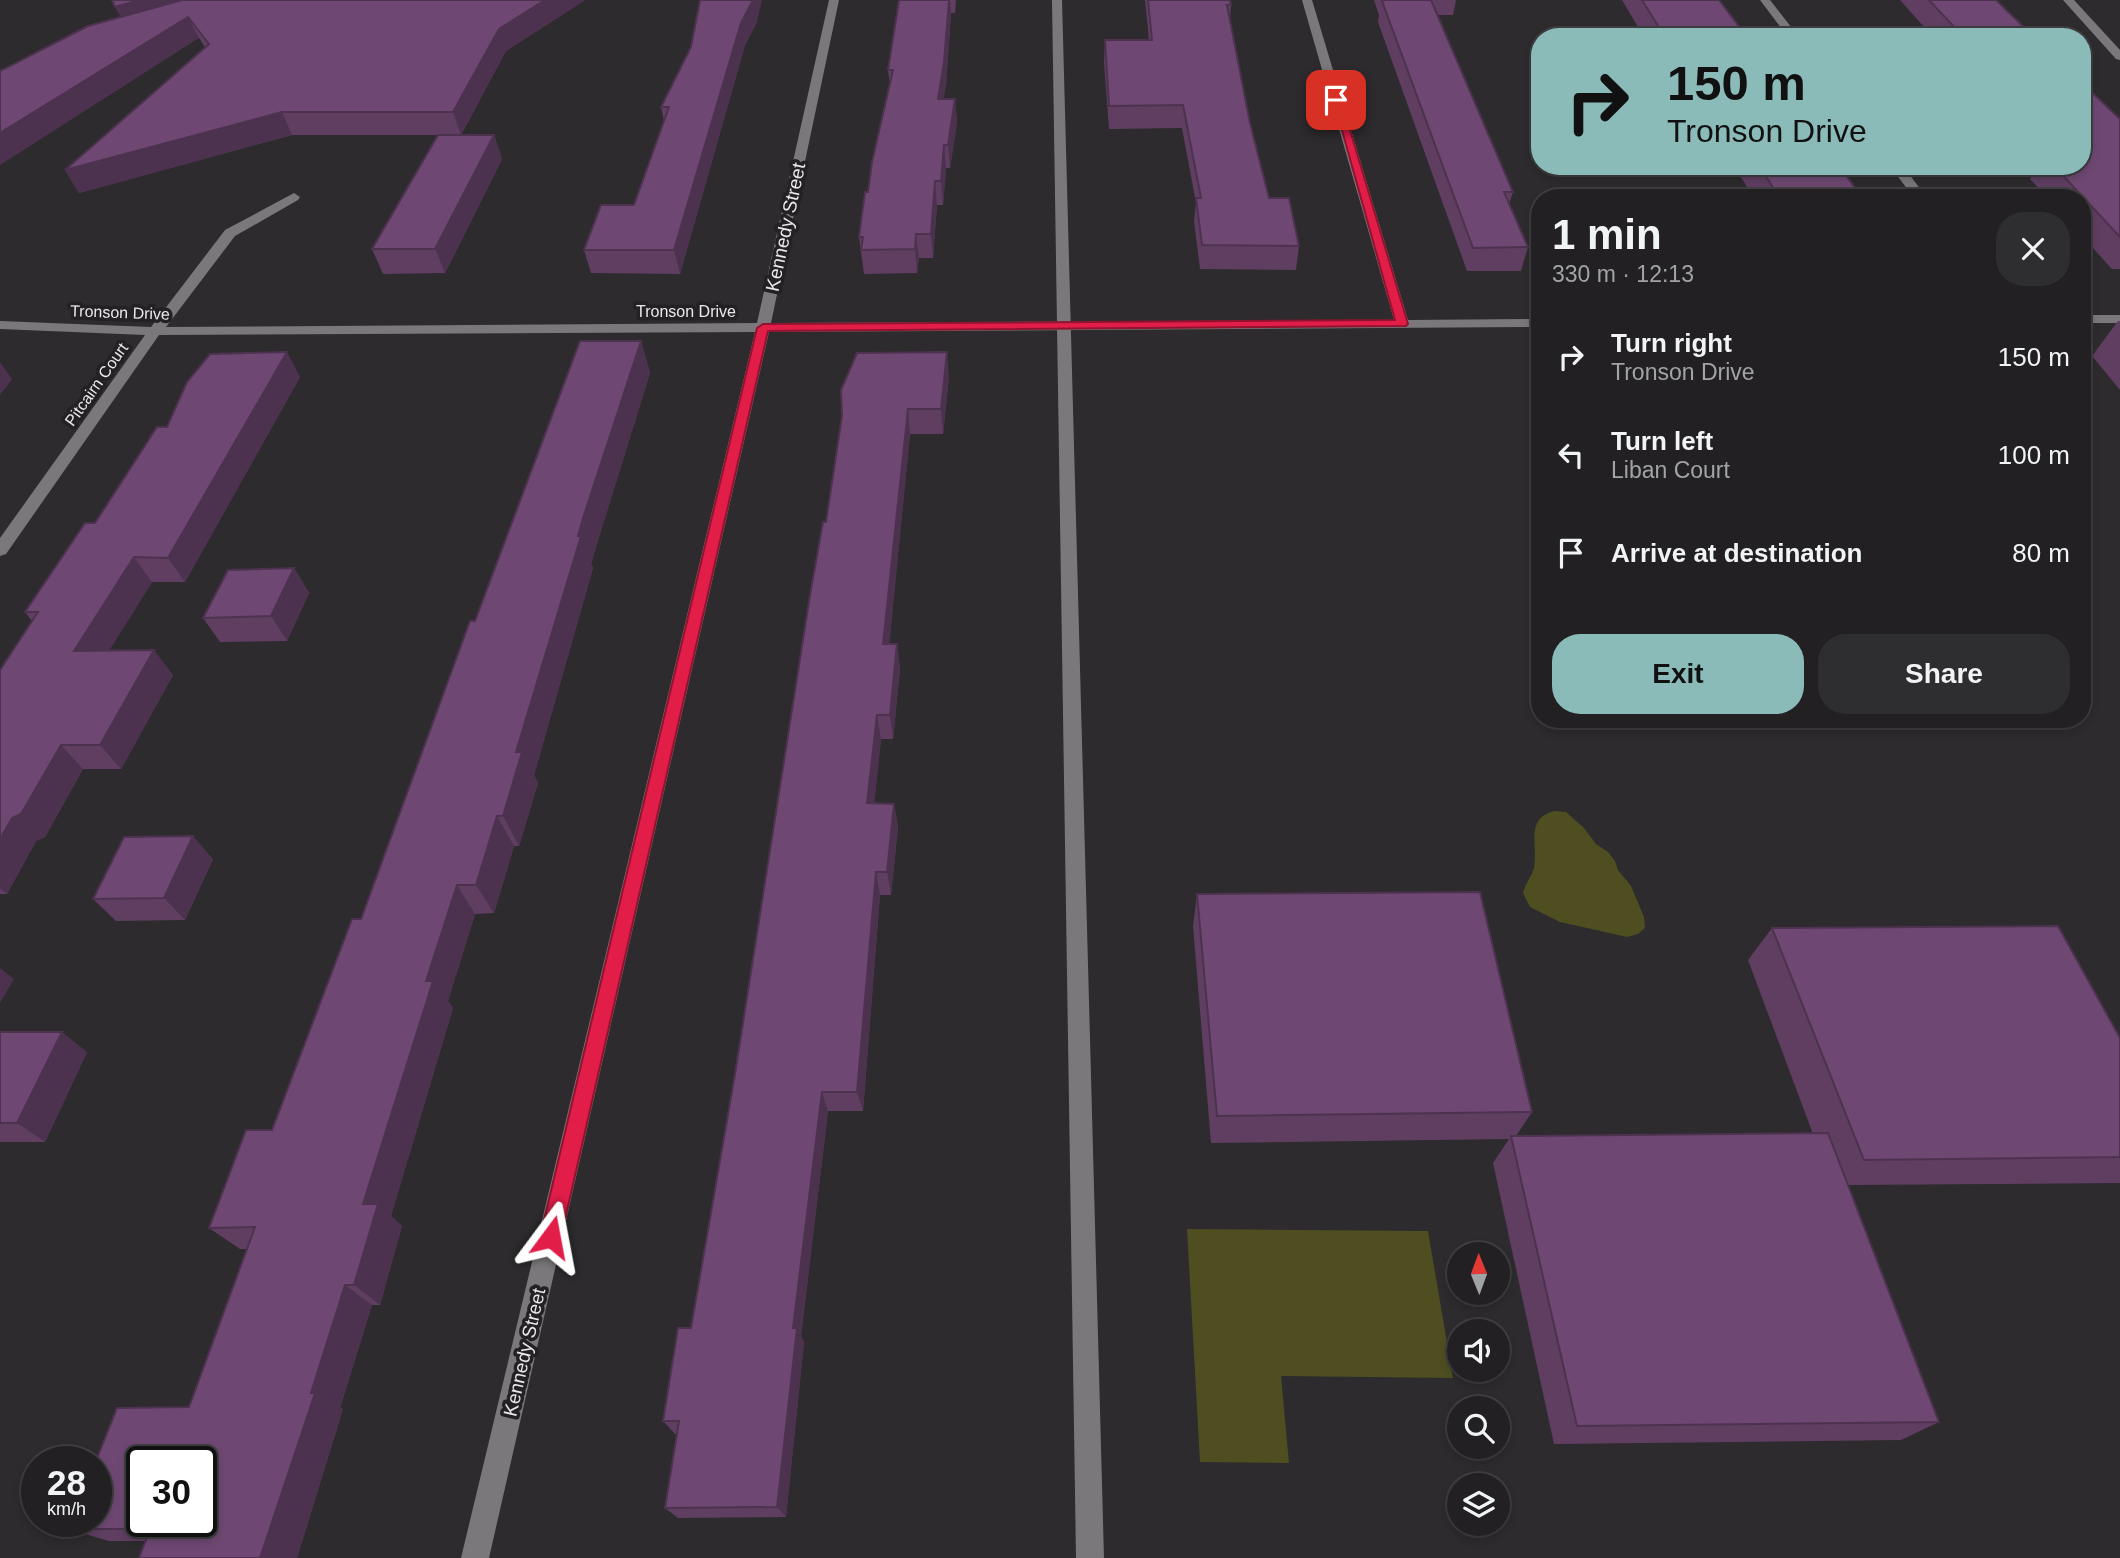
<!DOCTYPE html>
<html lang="en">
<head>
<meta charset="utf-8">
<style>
	body { margin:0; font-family:Arial,sans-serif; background:#2e2d2f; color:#f1f3f6; height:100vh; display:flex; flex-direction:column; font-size:26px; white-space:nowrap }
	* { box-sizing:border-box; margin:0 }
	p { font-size:23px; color:#a2a3a5 }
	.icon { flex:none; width:38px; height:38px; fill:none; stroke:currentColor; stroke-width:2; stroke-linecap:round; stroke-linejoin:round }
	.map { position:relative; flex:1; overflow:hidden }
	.drawer { position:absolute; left:1531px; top:189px; width:560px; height:539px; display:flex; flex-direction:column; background:#222022; border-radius:28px; box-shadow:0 4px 10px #0003,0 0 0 2px #3f3e40 }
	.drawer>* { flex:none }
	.top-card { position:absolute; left:1531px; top:28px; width:560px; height:147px; border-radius:28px; box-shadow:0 4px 10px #0003,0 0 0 2px #3f3e40; background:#8bbbb9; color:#111; overflow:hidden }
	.needle { width:46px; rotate:359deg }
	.fabs { position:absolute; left:1447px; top:1242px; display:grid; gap:14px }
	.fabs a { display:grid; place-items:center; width:63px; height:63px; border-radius:50%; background:#222022; box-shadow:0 4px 10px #0003,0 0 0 2px #3f3e40; font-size:35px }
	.speed { position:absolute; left:21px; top:1446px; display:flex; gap:14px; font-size:35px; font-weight:700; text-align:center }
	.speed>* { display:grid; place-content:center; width:91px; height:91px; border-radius:50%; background:#222022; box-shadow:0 4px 10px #0003,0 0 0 2px #3f3e40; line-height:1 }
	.speed small { font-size:18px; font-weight:400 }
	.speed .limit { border:4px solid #111; border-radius:10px; background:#fff; color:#111 }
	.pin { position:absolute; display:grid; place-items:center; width:60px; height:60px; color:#fff; margin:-30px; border-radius:14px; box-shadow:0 4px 10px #0006 }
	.me { position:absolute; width:77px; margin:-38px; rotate:13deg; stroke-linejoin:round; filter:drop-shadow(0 0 5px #0008) }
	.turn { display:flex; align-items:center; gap:24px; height:147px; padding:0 21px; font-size:32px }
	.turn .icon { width:91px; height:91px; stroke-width:2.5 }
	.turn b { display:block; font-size:49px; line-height:60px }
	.round { display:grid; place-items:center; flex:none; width:74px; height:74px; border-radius:28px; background:#2e2d2f }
	.summary { display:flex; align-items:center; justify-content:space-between; height:119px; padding:0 21px }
	h1 { font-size:42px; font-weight:600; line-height:52px }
	.cta { display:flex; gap:14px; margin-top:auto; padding:14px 21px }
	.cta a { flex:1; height:80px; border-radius:28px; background:#8bbbb9; color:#111; font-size:28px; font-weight:600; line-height:80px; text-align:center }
	.cta a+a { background:#2e2d2f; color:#f1f3f6 }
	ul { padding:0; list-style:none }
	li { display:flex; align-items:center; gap:21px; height:98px; padding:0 21px }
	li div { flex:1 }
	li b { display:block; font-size:26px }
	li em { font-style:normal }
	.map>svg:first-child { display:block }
	.green { fill:#4e4e21 }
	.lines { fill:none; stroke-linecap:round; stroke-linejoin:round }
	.service { fill:#7b787b; fill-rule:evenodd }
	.minor { fill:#7b787b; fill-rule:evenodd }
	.secondary { fill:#7b787b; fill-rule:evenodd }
	.wall { fill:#5f3e62 }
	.shaded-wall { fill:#4d3250 }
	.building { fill:#6e4872; stroke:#4d3250; stroke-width:2; fill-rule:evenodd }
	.route { fill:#e11d48; stroke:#92132f; stroke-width:2 }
	.labels { text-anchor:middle; stroke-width:7; stroke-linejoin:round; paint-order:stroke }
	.far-street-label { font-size:16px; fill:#eae9ea; stroke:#232123 }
	.street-label { font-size:19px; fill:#eae9ea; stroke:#232123 }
</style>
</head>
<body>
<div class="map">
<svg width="2120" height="1558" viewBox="0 0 2120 1558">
	<rect width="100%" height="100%" fill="#2d2b2d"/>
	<g class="green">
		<path d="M 1554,811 L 1566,812 L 1584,828 L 1596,844 L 1608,852 L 1615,861 L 1618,870 L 1631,886 L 1644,917 L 1645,928 L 1638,934 L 1627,937 L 1560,922 L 1530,907 L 1523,893 C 1525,884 1532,876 1534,868 C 1538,844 1525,819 1554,811 Z"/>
		<path d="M 1187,1229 L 1428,1231 L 1453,1378 L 1281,1376 L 1289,1463 L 1200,1462 Z"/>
	</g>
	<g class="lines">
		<path class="service" d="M 1052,0 L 1062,0 L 1104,1558 L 1076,1558 Z"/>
		<g class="minor">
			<path d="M 829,0 L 839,0 L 771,323 L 1394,320 L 1302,0 L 1312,0 L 1408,320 L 1540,319 L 1540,327 L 769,332 L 489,1558 L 461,1558 L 755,332 L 159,335 L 6,554 L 0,556 L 0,538 L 145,335 L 0,329 L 0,321 L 151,327 L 225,230 L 294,193 L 300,197 L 298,200 L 235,236 L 166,327 L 757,323 Z"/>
			<path d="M 1760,0 L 1770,0 L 1799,37 L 1788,37 Z"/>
			<path d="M 1890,166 L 1903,166 L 1927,198 L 1914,198 Z"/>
			<rect x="2082" y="315" width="38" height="8"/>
		</g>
		<path class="secondary" d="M 2063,0 L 2074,0 L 2120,50 L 2120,60 L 2116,59 Z"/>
	</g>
	<g class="wall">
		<path d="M 112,0 L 585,0 L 506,51 L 461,135 L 292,135 L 79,193 L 65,170 L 205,47 L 199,38 L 121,17 Z"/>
		<path d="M 899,0 L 956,0 L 955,13 L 951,13 L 946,85 L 943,99 L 955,99 L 957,122 L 950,168 L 946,168 L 943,205 L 937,205 L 933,258 L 919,258 L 917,273 L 864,274 L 859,237 L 890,86 L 888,70 Z"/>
		<path d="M 1145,0 L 1230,0 L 1231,5 L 1230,19 L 1250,123 L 1269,198 L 1299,246 L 1296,270 L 1200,269 L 1194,221 L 1196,203 L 1182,128 L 1109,129 L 1104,62 L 1105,40 L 1149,40 Z"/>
		<path d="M 1374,0 L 1456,0 L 1453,15 L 1437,15 L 1513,192 L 1509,204 L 1528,247 L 1521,271 L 1467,271 L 1378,22 L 1379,15 Z"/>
		<path d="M 1622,0 L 1719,0 L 1747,37 L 1644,37 Z"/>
		<path d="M 1900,0 L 1996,0 L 2034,37 L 1933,37 Z"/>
		<path d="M 757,22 L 745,45 L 680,274 L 591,273 L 584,250 L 634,205 L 664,121 L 661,107 L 691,47 Z"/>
		<path d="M 2120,119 L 2120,269 L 2112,269 L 2082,236 L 2082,198 L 2048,198 L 2030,179 L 2037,168 L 2035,166 L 2082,166 Z"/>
		<path d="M 494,135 L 502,159 L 445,273 L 383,274 L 372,249 Z"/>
		<path d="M 1734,166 L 1842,166 L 1849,175 L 1847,177 L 1862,198 L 1754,198 Z"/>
		<path d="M 2118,321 L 2120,321 L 2120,390 L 2092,356 Z"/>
		<path d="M 641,341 L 650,373 L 596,547 L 591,564 L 593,568 L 534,775 L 538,783 L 519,846 L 514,846 L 494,913 L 475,914 L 448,1001 L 453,1008 L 391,1216 L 402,1226 L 380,1305 L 372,1305 L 340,1408 L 343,1409 L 297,1558 L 139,1558 L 145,1541 L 109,1541 L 68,1529 L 189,1407 L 247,1249 L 240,1249 L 209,1228 L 272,1130 L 361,919 L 475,621 Z"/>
		<path d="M 300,377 L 185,582 L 152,582 L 109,650 L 173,675 L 121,769 L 83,769 L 45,837 L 36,841 L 7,894 L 0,894 L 0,670 L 32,621 L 25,612 L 95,523 L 167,427 Z"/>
		<path d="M 949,377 L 943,434 L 910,434 L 889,644 L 897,644 L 900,669 L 893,739 L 881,739 L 874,803 L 894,804 L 898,827 L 891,895 L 880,895 L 863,1111 L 828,1111 L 801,1336 L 804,1342 L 786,1517 L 678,1518 L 665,1508 L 677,1434 L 675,1434 L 663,1421 L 691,1328 L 735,1074 L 826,522 L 842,416 Z"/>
		<path d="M 294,568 L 309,593 L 287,641 L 220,642 L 203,618 Z"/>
		<path d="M 213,859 L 185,920 L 116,921 L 93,899 Z"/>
		<path d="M 1197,894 L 1532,1112 L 1516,1136 L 1813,1134 L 1748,960 L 1772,928 L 2120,1038 L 2120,1183 L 1848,1185 L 1939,1422 L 1901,1440 L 1554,1444 L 1493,1163 L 1509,1139 L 1211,1143 L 1193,926 Z"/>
		<path d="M 0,1032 L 87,1052 L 45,1142 L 0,1142 Z"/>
	</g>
	<g class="shaded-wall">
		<path d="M 140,0 L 231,0 L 127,28 L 115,7 Z"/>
		<path d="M 545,0 L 585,0 L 506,51 L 461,135 L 453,112 L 499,29 Z"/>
		<path d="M 753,0 L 762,0 L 757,22 L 745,45 L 680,274 L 674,250 L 741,23 Z"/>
		<path d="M 949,0 L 950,0 L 951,13 L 946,85 L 939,122 L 938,99 Z"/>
		<path d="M 188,17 L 199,38 L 0,165 L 0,133 Z"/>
		<path d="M 955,99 L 957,122 L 950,168 L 948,145 Z"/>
		<path d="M 282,112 L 292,135 L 79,193 L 65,170 Z"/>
		<path d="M 494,135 L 502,159 L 445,273 L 435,249 Z"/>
		<path d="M 944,145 L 946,168 L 943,205 L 941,181 Z"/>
		<path d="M 935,181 L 937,205 L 933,258 L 931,234 Z"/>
		<path d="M 916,234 L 919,258 L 917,273 L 915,249 Z"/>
		<path d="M 641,341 L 650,373 L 596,547 L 591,564 L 593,568 L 534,775 L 538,783 L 519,846 L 503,816 L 516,752 L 584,515 Z"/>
		<path d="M 287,352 L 300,377 L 185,582 L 168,558 Z"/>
		<path d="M 947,352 L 949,377 L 943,434 L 941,409 Z"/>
		<path d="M 0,362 L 12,379 L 0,395 Z"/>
		<path d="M 908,409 L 910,434 L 887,669 L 883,644 Z"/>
		<path d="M 134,557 L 152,582 L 94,675 L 74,651 Z"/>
		<path d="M 294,568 L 309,593 L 287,641 L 271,616 Z"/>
		<path d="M 897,644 L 900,669 L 893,739 L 890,715 Z"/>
		<path d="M 154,650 L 173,675 L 121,769 L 100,745 Z"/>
		<path d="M 877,715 L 881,739 L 872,826 L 867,803 Z"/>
		<path d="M 61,745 L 83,769 L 45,837 L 36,841 L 7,894 L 0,888 L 0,839 L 12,818 Z"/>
		<path d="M 894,804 L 898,827 L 891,895 L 887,872 Z"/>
		<path d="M 497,816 L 514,846 L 494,913 L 476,885 Z"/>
		<path d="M 193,836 L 213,859 L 185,920 L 164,898 Z"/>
		<path d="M 876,872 L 880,895 L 863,1111 L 857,1092 Z"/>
		<path d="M 457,885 L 475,914 L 448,1001 L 453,1008 L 391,1216 L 402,1226 L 380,1305 L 354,1285 L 363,1204 L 426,981 Z"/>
		<path d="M 0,968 L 14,979 L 0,1003 Z"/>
		<path d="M 62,1032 L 87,1052 L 45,1142 L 17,1123 Z"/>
		<path d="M 822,1092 L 828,1111 L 801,1336 L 804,1342 L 786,1517 L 777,1507 L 793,1328 Z"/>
		<path d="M 345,1285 L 372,1305 L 340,1408 L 343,1409 L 297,1558 L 260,1558 Z"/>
	</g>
	<g class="building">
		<path d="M 112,0 L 140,0 L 115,7 Z"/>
		<path d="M 182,0 L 545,0 L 499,29 L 453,112 L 282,112 L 65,170 L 209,44 L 188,17 L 0,133 L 0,71 L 88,26 Z"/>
		<path d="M 700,0 L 753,0 L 741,23 L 674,250 L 584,250 L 601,205 L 634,205 L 669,107 L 661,107 L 691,47 Z"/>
		<path d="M 899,0 L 949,0 L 944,62 L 938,99 L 955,99 L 948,145 L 944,145 L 941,181 L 935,181 L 931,234 L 916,234 L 915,249 L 861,250 L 863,237 L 859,237 L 865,192 L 868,192 L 872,162 L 893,70 L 888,70 Z"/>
		<path d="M 1148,0 L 1230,0 L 1231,5 L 1227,5 L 1250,123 L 1269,198 L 1289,198 L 1299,246 L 1202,245 L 1196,198 L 1201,198 L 1183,105 L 1109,106 L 1105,40 L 1152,40 Z"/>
		<path d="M 1385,0 L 1431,0 L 1513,192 L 1504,192 L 1528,247 L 1473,248 L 1382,1 Z"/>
		<path d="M 1642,0 L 1719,0 L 1747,37 L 1665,37 Z"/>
		<path d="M 1929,0 L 1996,0 L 2034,37 L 1947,37 L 1940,30 L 1956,29 Z"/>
		<path d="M 2082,83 L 2120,119 L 2120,237 L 2054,166 L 2082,166 Z"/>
		<path d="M 438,135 L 494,135 L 435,249 L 372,249 Z"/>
		<path d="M 1759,166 L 1842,166 L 1849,175 L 1846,175 L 1862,198 L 1780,198 Z"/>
		<path d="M 580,341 L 641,341 L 584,515 L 578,536 L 581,536 L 516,752 L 522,752 L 503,816 L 497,816 L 476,885 L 457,885 L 426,981 L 433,981 L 363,1204 L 378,1204 L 354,1285 L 345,1285 L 311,1393 L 315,1393 L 260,1558 L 139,1558 L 150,1529 L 68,1529 L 72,1521 L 96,1521 L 96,1461 L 117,1408 L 189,1407 L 255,1227 L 209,1228 L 246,1130 L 272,1130 L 352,919 L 361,919 L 470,621 L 475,621 ZM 142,1461 L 201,1461 L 201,1521 L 142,1521 Z"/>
		<path d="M 287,352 L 168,558 L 134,557 L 74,651 L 154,650 L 100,745 L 61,745 L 21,814 L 12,818 L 0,839 L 0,670 L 38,612 L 25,612 L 85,523 L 95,523 L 157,427 L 167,427 L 187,382 L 210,354 Z"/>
		<path d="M 947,352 L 941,409 L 908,409 L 883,644 L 897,644 L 890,715 L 877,715 L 867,803 L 894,804 L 887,872 L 876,872 L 857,1092 L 822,1092 L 793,1328 L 797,1328 L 777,1507 L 665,1508 L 679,1421 L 663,1421 L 678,1328 L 691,1328 L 735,1074 L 810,595 L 823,522 L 826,522 L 842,416 L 841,390 L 857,353 Z"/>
		<path d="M 294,568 L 271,616 L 203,618 L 228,570 Z"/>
		<path d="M 193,836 L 164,898 L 93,899 L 124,837 Z"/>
		<path d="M 1480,892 L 1532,1112 L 1217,1116 L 1197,894 Z"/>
		<path d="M 2058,926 L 2120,1038 L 2120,1157 L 1864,1160 L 1772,928 Z"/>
		<path d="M 0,1032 L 62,1032 L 17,1123 L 0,1123 Z"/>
		<path d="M 1828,1133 L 1939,1422 L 1577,1426 L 1511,1136 Z"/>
	</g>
	<path class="route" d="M 1333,98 L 1341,100 L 1408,324 L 1406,326 L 768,331 L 561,1237 L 558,1244 L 551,1247 L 543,1244 L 540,1237 L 757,328 L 763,324 L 1395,320 Z"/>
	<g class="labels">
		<g class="far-street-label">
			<text x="686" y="317">Tronson Drive</text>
			<text transform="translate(120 312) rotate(2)" y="6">Tronson Drive</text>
			<text transform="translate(96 384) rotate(-55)" y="6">Pitcairn Court</text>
		</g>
		<g class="street-label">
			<text transform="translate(785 227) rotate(-78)" y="7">Kennedy Street</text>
			<text transform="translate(524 1352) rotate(-77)" y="7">Kennedy Street</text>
		</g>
	</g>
</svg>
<div class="fabs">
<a><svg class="needle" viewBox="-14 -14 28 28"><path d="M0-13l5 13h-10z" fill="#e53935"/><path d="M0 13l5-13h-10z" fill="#a2a3a5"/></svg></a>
<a><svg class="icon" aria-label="sound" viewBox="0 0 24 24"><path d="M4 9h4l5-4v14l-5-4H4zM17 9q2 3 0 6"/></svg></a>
<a><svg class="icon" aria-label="search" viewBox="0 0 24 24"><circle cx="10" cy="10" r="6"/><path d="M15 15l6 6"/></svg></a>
<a><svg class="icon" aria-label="layers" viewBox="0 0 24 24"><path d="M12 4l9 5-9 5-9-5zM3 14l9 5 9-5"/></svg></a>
</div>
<div class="speed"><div>28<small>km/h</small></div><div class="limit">30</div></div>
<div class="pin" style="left:1336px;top:100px;background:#d93025"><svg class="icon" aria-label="arrive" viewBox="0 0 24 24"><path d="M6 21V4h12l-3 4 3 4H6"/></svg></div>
<svg class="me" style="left:551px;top:1237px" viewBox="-20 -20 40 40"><path d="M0-17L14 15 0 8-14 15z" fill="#e11d48" stroke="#fff" stroke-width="4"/></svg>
<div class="top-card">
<div class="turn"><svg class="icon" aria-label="right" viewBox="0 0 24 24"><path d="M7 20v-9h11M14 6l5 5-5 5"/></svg><div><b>150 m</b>Tronson Drive</div></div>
</div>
<section class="drawer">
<div class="summary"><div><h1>1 min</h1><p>330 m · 12:13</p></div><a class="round"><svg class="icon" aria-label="close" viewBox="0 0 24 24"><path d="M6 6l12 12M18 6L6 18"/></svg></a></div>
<ul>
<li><svg class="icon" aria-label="right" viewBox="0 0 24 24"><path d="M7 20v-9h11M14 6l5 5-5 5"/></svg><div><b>Turn right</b><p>Tronson Drive</p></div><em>150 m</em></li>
<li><svg class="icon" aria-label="left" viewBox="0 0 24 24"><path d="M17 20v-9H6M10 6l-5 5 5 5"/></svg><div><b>Turn left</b><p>Liban Court</p></div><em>100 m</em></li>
<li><svg class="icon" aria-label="arrive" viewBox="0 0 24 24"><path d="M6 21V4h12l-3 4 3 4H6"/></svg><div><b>Arrive at destination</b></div><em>80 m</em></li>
</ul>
<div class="cta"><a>Exit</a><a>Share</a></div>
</section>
</div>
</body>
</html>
